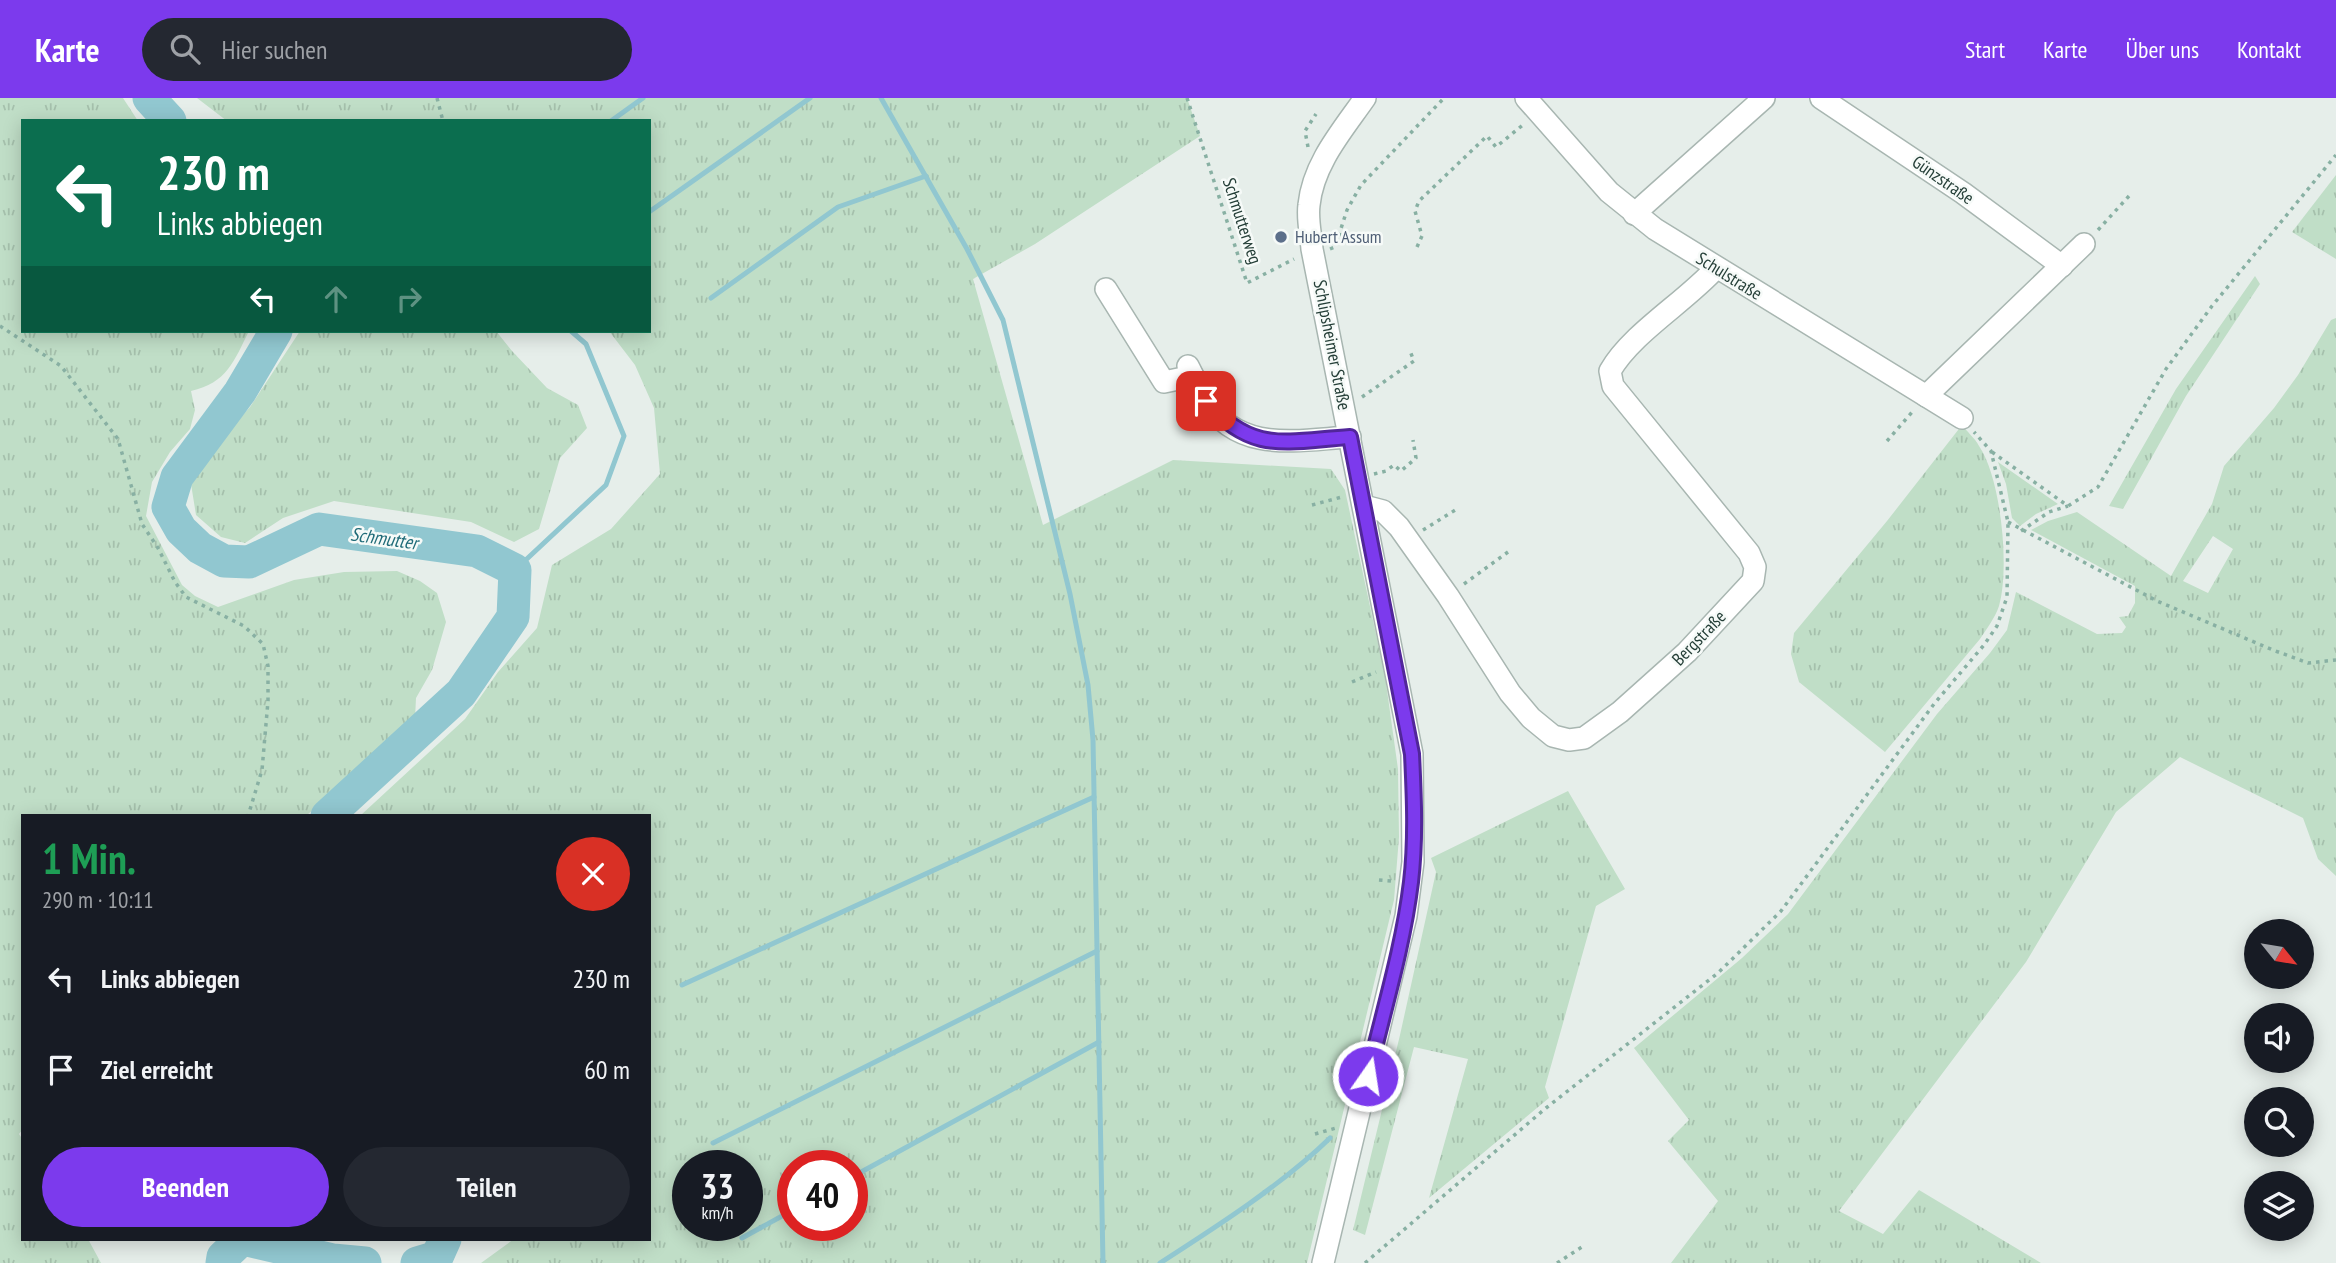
<!DOCTYPE html>
<html lang="de">
<head>
<meta charset="utf-8">
<style>
	body { margin:0; font-family:"PT Sans Narrow",sans-serif; background:#242831; color:#f1f3f6; height:100vh; display:flex; flex-direction:column; font-size:26px; white-space:nowrap }
	* { box-sizing:border-box; margin:0 }
	p { font-size:23px; color:#9ea1a6 }
	.icon { flex:none; width:38px; height:38px; fill:none; stroke:currentColor; stroke-width:2; stroke-linecap:round; stroke-linejoin:round }
	.map { position:relative; flex:1; overflow:hidden }
	.sheet { position:absolute; left:21px; top:716px; width:630px; height:427px; display:flex; flex-direction:column; background:#171b24; border-radius:0px; box-shadow:0 4px 18px #0003 }
	.sheet>* { flex:none }
	.banner { position:absolute; left:21px; top:21px; width:630px; height:214px; border-radius:0px; box-shadow:0 4px 18px #0003; background:#0b6e4f; color:#fff; overflow:hidden }
	.needle { width:46px; rotate:120deg }
	.buttons { position:absolute; left:2244px; top:821px; display:grid; gap:14px }
	.buttons a { display:grid; place-items:center; width:70px; height:70px; border-radius:50%; background:#171b24; box-shadow:0 4px 18px #0003; font-size:35px }
	.speed { position:absolute; left:672px; top:1052px; display:flex; gap:14px; font-size:35px; font-weight:700; text-align:center }
	.speed>* { display:grid; place-content:center; width:91px; height:91px; border-radius:50%; background:#171b24; box-shadow:0 4px 18px #0003; line-height:1 }
	.speed small { font-size:18px; font-weight:400 }
	.speed .limit { border:10px solid #d22; background:#fff; color:#111 }
	.pin { position:absolute; display:grid; place-items:center; width:60px; height:60px; color:#fff; margin:-30px; border-radius:14px; box-shadow:0 4px 10px #0006 }
	.me { position:absolute; width:77px; margin:-38px; rotate:13deg; stroke-linejoin:round; filter:drop-shadow(0 0 5px #0008) }
	.turn { display:flex; align-items:center; gap:24px; height:147px; padding:0 21px; font-size:32px }
	.turn .icon { width:91px; height:91px; stroke-width:2.5 }
	.turn b { display:block; font-size:49px; line-height:60px }
	.lanes { display:flex; align-items:center; height:66px; padding:0 21px; background:#0003; justify-content:center; gap:35px; direction:ltr }
	.lanes .off { opacity:.35 }
	.round { display:grid; place-items:center; flex:none; width:74px; height:74px; border-radius:37px; background:#242831 }
	.head { display:flex; align-items:center; justify-content:space-between; height:119px; padding:0 21px }
	h1 { font-size:42px; font-weight:800; line-height:52px; color:#1e9e55 }
	.action { display:flex; gap:14px; margin-top:auto; padding:14px 21px }
	.action a { flex:1; height:80px; border-radius:42px; background:#7c3aed; color:#fff; font-size:28px; font-weight:800; line-height:80px; text-align:center }
	.action a+a { background:#242831; color:#f1f3f6 }
	ul { padding:0; list-style:none }
	li { display:flex; align-items:center; gap:21px; height:91px; padding:0 21px }
	li div { flex:1 }
	li b { display:block; font-size:26px }
	li em { font-style:normal }
	header { display:flex; align-items:center; gap:42px; box-sizing:border-box; height:98px; padding:0 35px; background:#7c3aed; color:#fff }
	header strong { font-size:33px }
	nav { display:flex; gap:38px; margin-inline-start:auto; font-size:24px }
	.search { width:490px; height:63px; background:#242831; display:flex; align-items:center; gap:18px; box-sizing:border-box; padding:0 24px; border-radius:38px; color:#9ea1a6; font-size:26px }
	.map>svg:first-child { display:block }
	.grass { fill:url(#grass-tufts); fill-rule:evenodd }
	.lines { fill:none; stroke-linecap:round; stroke-linejoin:round }
	.stream { stroke:#91c7d0; stroke-width:5 }
	.river { stroke:#91c7d0; stroke-width:33 }
	.minor-casing { stroke:#a8b6b1; stroke-width:24 }
	.path { stroke:#88b0a3; stroke-width:3.5; stroke-dasharray:3.5 5; stroke-linecap:butt }
	.minor { stroke:#fff; stroke-width:21 }
	.route-casing { stroke:#51269a; stroke-width:18 }
	.route { stroke:#7c3aed; stroke-width:12 }
	.service-dot { fill:#5c6f8a; stroke:#f6faf8; stroke-width:2.5 }
	.labels { text-anchor:middle; stroke-width:5; stroke-linejoin:round; paint-order:stroke }
	.street-label { font-size:18px; fill:#253f38; stroke:#f6faf8 }
	.service-label { font-size:18px; fill:#4e5e75; stroke:#f6faf8; text-anchor:start }
	.water-label { font-size:19px; font-style:italic; fill:#216c79; stroke:#f6faf8 }
</style>
</head>
<body>
<header>
<strong>Karte</strong>
<div class="search"><svg class="icon" aria-label="search" viewBox="0 0 24 24"><circle cx="10" cy="10" r="6"/><path d="M15 15l6 6"/></svg>Hier suchen</div>
<nav><a>Start</a><a>Karte</a><a>Über uns</a><a>Kontakt</a></nav>
</header>
<div class="map">
<svg width="2336" height="1165" viewBox="0 0 2336 1165">
	<defs>
		<pattern id="grass-tufts" width="24" height="20" patternUnits="userSpaceOnUse" patternTransform="scale(1.75)"><rect width="24" height="20" fill="#c0dec7"/><path d="M3 7l-1-3M5 7V3M7 7l1-3M15 17l-1-3M17 17v-4M19 17l1-3" fill="none" stroke="#a5c0ac"/></pattern>
	</defs>
	<rect width="100%" height="100%" fill="#e6eeea"/>
	<g class="grass">
		<path d="M 0,0 L 123,0 L 138,23 L 23,23 L 23,233 L 249,233 C 234,263 227,285 191,293 L 195,312 L 190,331 L 170,354 L 152,384 L 146,418 L 182,487 L 195,498 L 218,509 L 294,482 L 344,474 L 397,473 L 420,483 L 437,495 L 446,524 L 432,572 L 416,600 L 415,621 L 307,717 L 23,718 L 23,1031 L 19,1036 L 23,1042 L 23,1141 L 88,1141 L 101,1165 L 0,1165 Z"/>
		<path d="M 197,0 L 1187,0 L 1200,38 L 1035,146 L 973,181 L 1043,427 L 1173,362 L 1331,371 L 1345,392 L 1385,578 L 1398,671 L 1399,739 L 1394,802 L 1307,1165 L 481,1165 L 514,1141 L 649,1141 L 649,718 L 361,717 L 465,621 L 498,574 L 537,530 L 552,467 L 611,431 L 660,376 L 654,310 L 635,267 L 609,233 L 649,233 L 649,23 L 227,23 ZM 688,1068 L 747,1068 L 747,1127 L 688,1127 ZM 793,1068 L 852,1068 L 852,1127 L 793,1127 Z"/>
		<path d="M 2336,77 L 2336,161 L 2292,134 Z"/>
		<path d="M 2255,178 L 2260,186 L 2186,298 L 2123,411 L 2109,408 L 2176,291 Z"/>
		<path d="M 2336,220 L 2336,778 L 2318,761 L 2303,720 L 2180,659 L 2116,714 L 2026,864 L 1839,1113 L 1883,1136 L 1919,1092 L 2041,1165 L 1671,1165 L 1718,1103 L 1668,1043 L 1689,1022 L 1634,950 L 1742,860 L 1788,816 L 1937,616 L 1990,555 L 2007,532 L 2016,494 L 2097,536 L 2122,535 L 2126,529 L 2119,519 L 2128,518 L 2135,505 L 2135,488 L 2031,432 L 2048,423 L 2077,414 L 2171,478 L 2212,406 L 2224,368 L 2274,310 L 2298,277 L 2331,222 ZM 2213,438 L 2233,451 L 2208,495 L 2183,483 Z"/>
		<path d="M 300,233 L 496,233 L 512,253 L 547,290 L 578,307 L 587,330 L 560,360 L 539,431 L 514,444 L 471,424 L 334,403 L 283,420 L 245,445 L 221,439 L 196,417 L 191,386 L 211,352 L 250,309 Z"/>
		<path d="M 1962,327 C 1967,334 1975,340 1979,348 C 2001,380 2010,470 1999,508 C 1995,520 1987,530 1980,541 L 1885,654 L 1799,584 L 1791,556 L 1794,535 L 1887,423 Z"/>
		<path d="M 1998,364 L 2058,406 L 2036,416 L 2020,428 L 2012,420 L 2006,386 Z"/>
		<path d="M 1568,693 L 1625,791 L 1596,808 L 1545,989 L 1549,1000 L 1429,1100 L 1468,961 L 1414,949 L 1365,1137 L 1353,1132 L 1400,937 L 1436,774 L 1431,760 Z"/>
	</g>
	<g class="lines">
		<g class="stream">
			<path d="M 881,0 L 967,151 L 1003,222 L 1070,496 L 1088,587 L 1093,642 L 1103,1165"/>
			<path d="M 611,23 L 643,0"/>
			<path d="M 649,114 L 810,0"/>
			<path d="M 711,200 L 838,109 L 926,78"/>
			<path d="M 515,472 L 606,387 L 624,338 L 586,246 L 571,233"/>
			<path d="M 682,887 L 1094,699"/>
			<path d="M 713,1045 L 1097,853"/>
			<path d="M 852,1079 L 1099,944"/>
			<path d="M 742,1140 L 793,1112"/>
			<path d="M 1160,1165 C 1216,1129 1283,1086 1330,1040"/>
		</g>
		<g class="river">
			<path d="M 149,0 L 170,23"/>
			<path d="M 276,233 L 240,294 L 177,379 L 168,409 L 181,432 L 200,450 L 224,463 L 249,464 L 319,431 L 477,453 L 515,472 L 513,519 L 461,595 L 327,718"/>
			<path d="M 243,1141 L 333,1162 L 365,1165"/>
			<path d="M 222,1165 L 223,1159 L 242,1141"/>
			<path d="M 417,1165 L 437,1159 L 445,1141"/>
		</g>
		<g class="minor-casing">
			<g id="minor">
				<path d="M 1526,0 L 1609,94 L 1655,131 L 1962,320"/>
				<path d="M 1821,0 L 1963,95 L 2062,168"/>
				<path d="M 1634,116 L 1764,0"/>
				<path d="M 1106,191 L 1164,284 L 1193,278"/>
				<path d="M 1188,268 C 1194,279 1198,291 1205,302 C 1239,356 1297,342 1350,339"/>
				<path d="M 1926,298 L 2084,146"/>
				<path d="M 1364,408 L 1383,413 L 1399,429 L 1448,498 L 1510,595 L 1531,620 L 1553,638 L 1569,642 L 1584,640 L 1620,614 L 1687,554 L 1753,483 L 1755,469 L 1749,455 L 1613,288 L 1610,273 C 1632,235 1684,205 1716,170"/>
				<path d="M 1323,1165 L 1406,818 L 1413,764 L 1412,656 L 1312,151 C 1311,137 1307,121 1309,107 C 1313,66 1342,33 1365,0"/>
			</g>
		</g>
		<g class="path">
			<path d="M 437,0 L 443,23"/>
			<path d="M 1187,0 L 1247,185 L 1294,161"/>
			<path d="M 1308,49 L 1305,33 L 1316,16"/>
			<path d="M 2098,132 L 2129,98"/>
			<path d="M 1417,149 L 1422,138 L 1415,113 L 1419,103 L 1487,38 L 1496,49 L 1524,26"/>
			<path d="M 1330,151 L 1335,149 L 1347,112 L 1361,87 L 1444,0"/>
			<path d="M 0,228 L 61,268 L 118,341 L 142,426 L 158,450 L 175,484 L 186,499 L 244,528 L 263,546 L 268,568 L 268,603 L 262,672 L 248,718"/>
			<path d="M 1362,299 L 1414,263 L 1410,253"/>
			<path d="M 1887,343 L 1913,313"/>
			<path d="M 1992,354 L 2068,408 L 2098,389 L 2166,271 L 2212,208 L 2336,57"/>
			<path d="M 1374,376 L 1386,373 L 1394,367 L 1401,373 L 1416,360 L 1413,342"/>
			<path d="M 1312,407 L 1342,399"/>
			<path d="M 2008,424 L 2157,503 L 2273,552 L 2308,565 L 2336,562"/>
			<path d="M 1423,432 L 1457,411"/>
			<path d="M 2021,433 L 2049,414 L 2068,408"/>
			<path d="M 1464,486 L 1508,454"/>
			<path d="M 1352,584 L 1376,574"/>
			<path d="M 1379,782 L 1392,783"/>
			<path d="M 1315,1036 L 1336,1030"/>
			<path d="M 1365,1165 L 1546,1010 L 1718,875 L 1781,813 L 1934,606 L 1984,547 L 1997,528 L 2007,499 L 2008,424 L 1991,353 L 1974,334"/>
			<path d="M 1557,1165 L 1585,1147"/>
		</g>
		<use href="#minor" class="minor"/>
	</g>
	<g class="lines">
		<g class="route-casing">
			<path id="route" d="M 1206,303 C 1252,357 1287,343 1350,339 L 1412,656 C 1414,698 1416,742 1411,784 C 1403,850 1383,914 1368,978"/>
		</g>
		<use href="#route" class="route"/>
	</g>
	<circle class="service-dot" cx="1281" cy="139" r="7"/>
	<g class="labels">
		<g class="street-label">
			<text transform="translate(1943 82) rotate(35)" y="6">Günzstraße</text>
			<text transform="translate(1242 123) rotate(72)" y="6">Schmutterweg</text>
			<text transform="translate(1729 178) rotate(32)" y="6">Schulstraße</text>
			<text transform="translate(1332 247) rotate(79)" y="6">Schlipsheimer Straße</text>
			<text transform="translate(1699 540) rotate(-46)" y="6">Bergstraße</text>
		</g>
		<g class="service-label">
			<text x="1295" y="145">Hubert Assum</text>
		</g>
		<g class="water-label">
			<text transform="translate(384 440) rotate(8)" y="7">Schmutter</text>
		</g>
	</g>
</svg>
<div class="buttons">
<a><svg class="needle" viewBox="-14 -14 28 28"><path d="M0-13l5 13h-10z" fill="#e53935"/><path d="M0 13l5-13h-10z" fill="#9ea1a6"/></svg></a>
<a><svg class="icon" aria-label="sound" viewBox="0 0 24 24"><path d="M4 9h4l5-4v14l-5-4H4zM17 9q2 3 0 6"/></svg></a>
<a><svg class="icon" aria-label="search" viewBox="0 0 24 24"><circle cx="10" cy="10" r="6"/><path d="M15 15l6 6"/></svg></a>
<a><svg class="icon" aria-label="layers" viewBox="0 0 24 24"><path d="M12 4l9 5-9 5-9-5zM3 14l9 5 9-5"/></svg></a>
</div>
<div class="speed"><div>33<small>km/h</small></div><div class="limit">40</div></div>
<div class="pin" style="left:1206px;top:303px;background:#d93025"><svg class="icon" aria-label="arrive" viewBox="0 0 24 24"><path d="M6 21V4h12l-3 4 3 4H6"/></svg></div>
<svg class="me" style="left:1368px;top:978px" viewBox="-20 -20 40 40"><circle r="17" fill="#7c3aed" stroke="#fff" stroke-width="3"/><path d="M0-11L8 9 0 5-8 9z" fill="#fff"/></svg>
<div class="banner">
<div class="turn"><svg class="icon" aria-label="left" viewBox="0 0 24 24"><path d="M17 20v-9H6M10 6l-5 5 5 5"/></svg><div><b>230 m</b>Links abbiegen</div></div>
<div class="lanes"><svg class="icon" aria-label="left" viewBox="0 0 24 24"><path d="M17 20v-9H6M10 6l-5 5 5 5"/></svg><svg class="icon off" aria-label="ahead" viewBox="0 0 24 24"><path d="M12 20V5M6 11l6-6 6 6"/></svg><svg class="icon off" aria-label="right" viewBox="0 0 24 24"><path d="M7 20v-9h11M14 6l5 5-5 5"/></svg></div>
</div>
<section class="sheet">
<div class="head"><div><h1>1 Min.</h1><p>290 m · 10:11</p></div><a class="round" style="background:#d93025;color:#fff"><svg class="icon" aria-label="close" viewBox="0 0 24 24"><path d="M6 6l12 12M18 6L6 18"/></svg></a></div>
<ul>
<li><svg class="icon" aria-label="left" viewBox="0 0 24 24"><path d="M17 20v-9H6M10 6l-5 5 5 5"/></svg><div><b>Links abbiegen</b></div><em>230 m</em></li>
<li><svg class="icon" aria-label="arrive" viewBox="0 0 24 24"><path d="M6 21V4h12l-3 4 3 4H6"/></svg><div><b>Ziel erreicht</b></div><em>60 m</em></li>
</ul>
<div class="action"><a>Beenden</a><a>Teilen</a></div>
</section>
</div>
</body>
</html>
